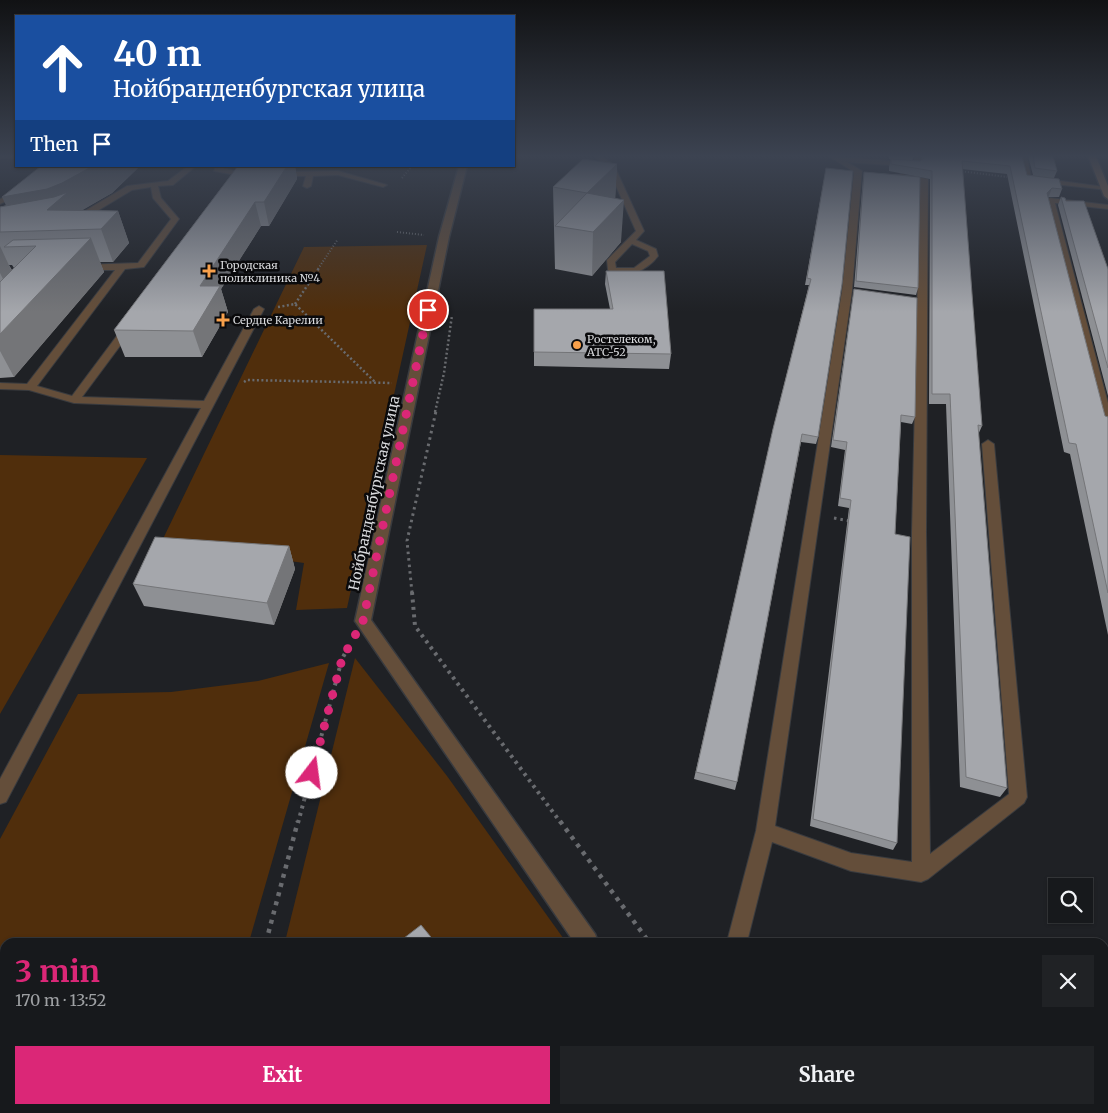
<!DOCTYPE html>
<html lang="en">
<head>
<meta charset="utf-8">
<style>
	body { margin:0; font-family:Merriweather,serif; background:#202225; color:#f1f3f6; height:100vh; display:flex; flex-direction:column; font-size:19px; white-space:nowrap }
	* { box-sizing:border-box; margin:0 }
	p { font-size:16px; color:#9ea0a3 }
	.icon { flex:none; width:28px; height:28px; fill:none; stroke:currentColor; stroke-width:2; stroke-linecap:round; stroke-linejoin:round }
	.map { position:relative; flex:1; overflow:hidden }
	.sheet { position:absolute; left:0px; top:938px; width:1109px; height:176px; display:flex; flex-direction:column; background:#17191c; border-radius:15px 15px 0 0; box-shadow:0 1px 4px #0004,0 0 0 1px #36383b }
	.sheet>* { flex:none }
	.top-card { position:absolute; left:15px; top:15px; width:500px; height:152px; border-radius:0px; box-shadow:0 1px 4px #0004,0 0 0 1px #36383b; background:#1a4fa0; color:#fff; overflow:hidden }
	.fabs { position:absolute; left:1048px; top:878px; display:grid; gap:10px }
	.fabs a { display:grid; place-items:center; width:45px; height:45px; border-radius:0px; background:#17191c; box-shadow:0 1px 4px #0004,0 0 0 1px #36383b; font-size:25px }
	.pin { position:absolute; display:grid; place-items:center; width:42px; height:42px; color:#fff; margin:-21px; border:2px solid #fff; border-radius:50%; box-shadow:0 1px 5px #0007 }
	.me { position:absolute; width:55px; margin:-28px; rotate:15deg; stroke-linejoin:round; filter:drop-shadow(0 0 4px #0008) }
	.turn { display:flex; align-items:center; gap:18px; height:105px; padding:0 15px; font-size:22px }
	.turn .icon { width:65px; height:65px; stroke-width:2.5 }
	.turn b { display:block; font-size:35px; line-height:42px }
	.then { display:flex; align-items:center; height:48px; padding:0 15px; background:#0003; gap:10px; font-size:19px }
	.round { display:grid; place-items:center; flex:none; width:52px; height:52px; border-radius:0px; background:#202225 }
	.headline { display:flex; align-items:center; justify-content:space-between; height:85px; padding:0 15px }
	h1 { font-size:30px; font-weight:700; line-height:38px; color:#db2777 }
	.primary-button { display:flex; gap:10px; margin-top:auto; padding:10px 15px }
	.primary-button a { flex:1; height:58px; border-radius:0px; background:#db2777; color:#fff; font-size:20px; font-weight:700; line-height:58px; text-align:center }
	.primary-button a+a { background:#202225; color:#f1f3f6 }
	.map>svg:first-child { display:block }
	.green { fill:#502e0c }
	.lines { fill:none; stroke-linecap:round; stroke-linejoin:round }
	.lane-casing { stroke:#393b3f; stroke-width:2 }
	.street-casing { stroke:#393b3f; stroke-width:3 }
	.secondary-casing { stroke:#393b3f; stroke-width:3 }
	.path-far4 { stroke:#696b6f; stroke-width:2; stroke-dasharray:1 2; stroke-linecap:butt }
	.path-far3 { stroke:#696b6f; stroke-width:2.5; stroke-dasharray:2 2.5; stroke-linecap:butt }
	.path-far2 { stroke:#696b6f; stroke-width:3; stroke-dasharray:2.5 4; stroke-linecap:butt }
	.path-far1 { stroke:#696b6f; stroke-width:4; stroke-dasharray:3 4.5; stroke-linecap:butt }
	.path { stroke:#696b6f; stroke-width:4.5; stroke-dasharray:4 5.5; stroke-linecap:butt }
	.lane { fill:#644e3a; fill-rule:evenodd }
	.street { fill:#644e3a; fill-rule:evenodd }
	.secondary { fill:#8a6647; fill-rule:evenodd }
	.wall { fill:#8e9094; fill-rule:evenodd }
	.shaded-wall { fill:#747578 }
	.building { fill:#a5a7ac; stroke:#747578 }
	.route { stroke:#db2777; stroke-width:9; stroke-dasharray:0 16.2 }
	.poi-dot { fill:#f8a04b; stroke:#0a0a0c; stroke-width:2 }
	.labels { text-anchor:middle; stroke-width:5; stroke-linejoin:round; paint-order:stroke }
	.far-poi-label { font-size:11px; fill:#d9dadd; stroke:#0a0a0c; text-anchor:start }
	.street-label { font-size:14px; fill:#d9dadd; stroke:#0a0a0c }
</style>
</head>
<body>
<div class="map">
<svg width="1108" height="1113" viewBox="0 0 1108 1113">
	<rect width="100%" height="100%" fill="#1f2125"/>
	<g class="green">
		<path d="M 427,245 L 347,608 L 296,610 L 304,563 L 161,543 L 304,247 Z"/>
		<path d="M 0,455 L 147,458 L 0,714 Z"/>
		<path d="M 355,658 L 447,776 L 566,942 L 285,942 Z"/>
		<path d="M 329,663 L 249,942 L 5,942 L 5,1109 L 201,1109 L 199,1113 L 0,1113 L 0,839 L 78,694 L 171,692 L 258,681 Z"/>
		<path d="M 244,1109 L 593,1109 L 592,1113 L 243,1113 Z"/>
	</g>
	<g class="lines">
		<g class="lane-casing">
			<g id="lane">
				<rect x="0" y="156" width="16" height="2"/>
				<path d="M 594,156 L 601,156 L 614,165 L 644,231 L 636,240 L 656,249 L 658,256 C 648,270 624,282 608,270 L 607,260 L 636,231 L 607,166 ZM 632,244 L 648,251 L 650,256 L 634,268 L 616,268 L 615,262 Z"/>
				<path d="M 829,156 L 914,163 L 915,156 L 921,156 L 922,165 L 918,167 L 847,162 L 862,171 L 852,291 L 775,826 L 851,853 L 912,862 L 912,532 L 920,181 L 898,178 L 897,176 L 901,174 L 928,179 L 926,532 L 930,854 L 1009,794 L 982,444 L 988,440 L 994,444 L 1027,797 L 1024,803 L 928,879 L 921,882 L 851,871 L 772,842 L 747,942 L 727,942 L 756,831 L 842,291 L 854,172 Z"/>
				<path d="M 1019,156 L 1027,156 L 1031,177 L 1105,187 L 1108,190 L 1025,181 Z"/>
				<path d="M 188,166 L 196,166 L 173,185 L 158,186 L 161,198 L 179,219 L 144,267 L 125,269 L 37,386 L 72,396 L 125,325 L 129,324 L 134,327 L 82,397 L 204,401 L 254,309 L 259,306 L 264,309 L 6,802 L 0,804 L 0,779 L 201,408 L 74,403 L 29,390 L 0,389 L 0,383 L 27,384 L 115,270 L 84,270 L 80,267 L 81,265 L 138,263 L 171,219 L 153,198 L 151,187 L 132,190 L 79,222 L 73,222 L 73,218 L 127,186 L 168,181 Z"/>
				<path d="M 216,166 L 224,166 L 223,168 L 250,175 L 246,181 L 240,181 L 241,176 L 214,171 Z"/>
				<path d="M 338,171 L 387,185 L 383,187 L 338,175 L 313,176 L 311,186 L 307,188 L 303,186 L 306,176 L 278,176 L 274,174 L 278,172 Z"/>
				<path d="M 17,191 L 24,193 L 0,204 L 0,199 Z"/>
				<path d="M 1050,198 L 1108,205 L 1108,209 L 1055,203 L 1108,403 L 1108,428 L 1102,425 L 1046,200 Z"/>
				<path d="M 637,1109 L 659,1109 L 659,1113 L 635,1113 Z"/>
			</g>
		</g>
		<g class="street-casing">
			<g id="street">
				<path d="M 459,166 L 467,166 L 449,237 L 371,620 L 595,934 L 598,942 L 574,942 L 355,621 L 439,237 Z"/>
				<path d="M 689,1109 L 716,1109 L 718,1113 L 691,1113 Z"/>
			</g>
		</g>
		<g class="secondary-casing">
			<path id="secondary" d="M 1088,156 L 1096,156 L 1108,186 L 1108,199 L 1104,196 Z"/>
		</g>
		<g class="path-far4">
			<path d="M 959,171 L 1007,177"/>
			<path d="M 402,178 L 412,166"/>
			<path d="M 397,232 L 424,235"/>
			<path d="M 318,269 L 338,239"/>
		</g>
		<g class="path-far3">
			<path d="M 295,304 L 319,268"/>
			<path d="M 278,307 L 295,304 L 375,382"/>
			<path d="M 244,382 L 247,380 L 392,383"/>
			<path d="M 435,412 L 444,373 L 452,315"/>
		</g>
		<g class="path-far2">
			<path d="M 834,518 L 850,521"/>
			<path d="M 412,593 L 407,541 L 436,411"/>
		</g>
		<g class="path-far1">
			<path d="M 412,592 L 415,626 L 561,823"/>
			<path d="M 298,823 L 342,659 L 350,644"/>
		</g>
		<g class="path">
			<path d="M 560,821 L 649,942"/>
			<path d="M 266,942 L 298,821"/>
			<path d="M 768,1109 L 771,1113"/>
			<path d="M 220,1113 L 221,1109"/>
		</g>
		<use href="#lane" class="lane"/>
		<use href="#street" class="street"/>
		<use href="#secondary" class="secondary"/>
	</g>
	<g class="wall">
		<path d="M 889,156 L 914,156 L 912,161 L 920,161 L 922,160 L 921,156 L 1022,156 L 1027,175 L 1033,175 L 1028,156 L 1053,156 L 1057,171 L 1054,178 L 1062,189 L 1059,197 L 1048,197 L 1105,416 L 1108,417 L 1108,635 L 1070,454 L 1064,452 L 1007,174 L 962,169 L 982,426 L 978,435 L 1007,788 L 1000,797 L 960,787 L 946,404 L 929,404 L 930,179 L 920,177 L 918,288 L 916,295 L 854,287 L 863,178 L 864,172 L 915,176 L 889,171 L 889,167 L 891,159 L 897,160 L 889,159 Z"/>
		<path d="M 617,164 L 615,198 L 621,242 L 592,276 L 555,269 L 553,187 Z"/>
		<path d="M 238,166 L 295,166 L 297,179 L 269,226 L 261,226 L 221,289 L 228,312 L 202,357 L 125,357 L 114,330 Z"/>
		<path d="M 138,168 L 112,193 L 82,210 L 118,211 L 129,243 L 113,262 L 100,262 L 104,272 L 14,377 L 0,378 L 0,207 ZM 9,265 L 12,265 L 14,268 L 12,270 Z"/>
		<path d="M 826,168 L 818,437 L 816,444 L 801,442 L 737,782 L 735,790 L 694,779 L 773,429 L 809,285 L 805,285 Z"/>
		<path d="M 1061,197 L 1066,201 L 1108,269 L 1108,396 L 1058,205 Z"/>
		<path d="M 606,271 L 671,354 L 669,369 L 534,366 L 534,309 L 610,309 L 605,284 Z"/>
		<path d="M 854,289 L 915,417 L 912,424 L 901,422 L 895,534 L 897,843 L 893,850 L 810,826 L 849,508 L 838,506 L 845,450 L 831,447 L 853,296 Z"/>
		<path d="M 289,546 L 295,569 L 274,625 L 144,606 L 133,584 Z"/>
		<path d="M 451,1109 L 519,1109 L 518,1113 L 454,1113 Z"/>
	</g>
	<g class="shaded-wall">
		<path d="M 617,164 L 615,204 L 587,193 Z"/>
		<path d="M 93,166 L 138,166 L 138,168 L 112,193 L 76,214 L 17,229 L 2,197 Z"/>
		<path d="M 287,166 L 295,166 L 297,179 L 269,226 L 264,202 Z"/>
		<path d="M 1052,188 L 1049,196 L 1044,200 L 1047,193 Z"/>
		<path d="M 624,200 L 621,242 L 592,276 L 593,232 Z"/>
		<path d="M 255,202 L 261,226 L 221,289 L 228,312 L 202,357 L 193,331 L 200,286 Z"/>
		<path d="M 118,211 L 129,243 L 113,262 L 101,229 Z"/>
		<path d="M 91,238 L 104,272 L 14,377 L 0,351 L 0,334 Z"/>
		<path d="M 0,246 L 13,274 L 5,283 L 0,273 Z"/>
		<path d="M 289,546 L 295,569 L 274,625 L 267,603 Z"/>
		<path d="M 502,1109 L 519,1109 L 518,1113 L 498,1113 Z"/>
	</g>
	<g class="building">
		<path d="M 926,156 L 1022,156 L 1027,175 L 1059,179 L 1062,189 L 1052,188 L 1047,193 L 1105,416 L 1108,417 L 1108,593 L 1076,444 L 1069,443 L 1010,166 L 962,161 L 982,426 L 978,425 L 1007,788 L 966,777 L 950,394 L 932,394 L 932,171 L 891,164 L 891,159 L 920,161 L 926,157 Z"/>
		<path d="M 1033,156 L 1053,156 L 1057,171 L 1035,168 Z"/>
		<path d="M 583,159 L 617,164 L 587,193 L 553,187 Z"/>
		<path d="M 41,166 L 53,167 L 93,166 L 62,183 L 47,189 L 2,197 Z"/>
		<path d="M 238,166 L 287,166 L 264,202 L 255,202 L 200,286 L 220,286 L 193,331 L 114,330 Z"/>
		<path d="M 826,168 L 853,171 L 842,284 L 818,437 L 802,434 L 737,782 L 696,772 L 773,429 L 811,279 L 807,278 Z"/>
		<path d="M 864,172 L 920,177 L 918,288 L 856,281 Z"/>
		<path d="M 68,192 L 47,210 L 118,211 L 101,229 L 0,232 L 0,207 L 54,197 Z"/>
		<path d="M 587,193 L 624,200 L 593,232 L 555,226 Z"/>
		<path d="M 1061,197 L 1065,198 L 1066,201 L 1084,201 L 1108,269 L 1108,368 Z"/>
		<path d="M 91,238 L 0,334 L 0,282 L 36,246 L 4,247 L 13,240 Z"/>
		<path d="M 606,271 L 664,271 L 671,354 L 534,352 L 534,309 L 613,309 Z"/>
		<path d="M 854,289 L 917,298 L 915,417 L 901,415 L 895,534 L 910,537 L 897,843 L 813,819 L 851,500 L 840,498 L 847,442 L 833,440 Z"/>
		<path d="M 155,537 L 289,546 L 267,603 L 133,584 Z"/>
		<path d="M 421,925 L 435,942 L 399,942 Z"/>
		<path d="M 459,1109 L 502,1109 L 498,1113 L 462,1113 Z"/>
	</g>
	<linearGradient id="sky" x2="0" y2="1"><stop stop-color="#111214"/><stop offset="0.5" stop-color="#3c4351"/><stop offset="1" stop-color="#3c4351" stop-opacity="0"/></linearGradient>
	<rect width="1108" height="312" fill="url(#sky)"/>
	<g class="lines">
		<path class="route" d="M 312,773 L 342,659 L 363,621 L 428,310"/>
	</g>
	<g class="poi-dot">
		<path d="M206.5 263.5h5v5h5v5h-5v5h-5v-5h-5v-5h5z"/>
		<path d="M220.5 312.5h5v5h5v5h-5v5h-5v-5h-5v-5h5z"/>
		<circle cx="577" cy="345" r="5"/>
	</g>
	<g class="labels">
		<g class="far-poi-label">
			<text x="220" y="269">Городская<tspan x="220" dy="13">поликлиника №4</tspan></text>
			<text x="233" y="324">Сердце Карелии</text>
			<text x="587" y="343">Ростелеком,<tspan x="587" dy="13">АТС-52</tspan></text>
		</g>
		<g class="street-label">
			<text transform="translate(374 493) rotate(-78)" y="5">Нойбранденбургская улица</text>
		</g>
	</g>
</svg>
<div class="fabs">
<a><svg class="icon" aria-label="search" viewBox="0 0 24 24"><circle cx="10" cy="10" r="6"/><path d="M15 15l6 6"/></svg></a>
</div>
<div class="pin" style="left:428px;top:310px;background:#d93025"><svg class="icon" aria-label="arrive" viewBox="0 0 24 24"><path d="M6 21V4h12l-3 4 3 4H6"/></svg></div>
<svg class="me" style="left:312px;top:773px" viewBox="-20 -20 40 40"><circle r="19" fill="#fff"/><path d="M0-13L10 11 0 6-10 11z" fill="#db2777"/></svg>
<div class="top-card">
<div class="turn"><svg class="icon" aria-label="ahead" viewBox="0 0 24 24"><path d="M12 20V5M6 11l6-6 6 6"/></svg><div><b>40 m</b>Нойбранденбургская улица</div></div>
<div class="then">Then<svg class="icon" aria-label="arrive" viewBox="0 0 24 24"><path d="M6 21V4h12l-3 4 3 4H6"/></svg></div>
</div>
<section class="sheet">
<div class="headline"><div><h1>3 min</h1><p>170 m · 13:52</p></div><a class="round"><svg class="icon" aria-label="close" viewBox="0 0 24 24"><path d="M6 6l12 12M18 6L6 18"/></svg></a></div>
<div class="primary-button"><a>Exit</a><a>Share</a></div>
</section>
</div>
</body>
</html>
